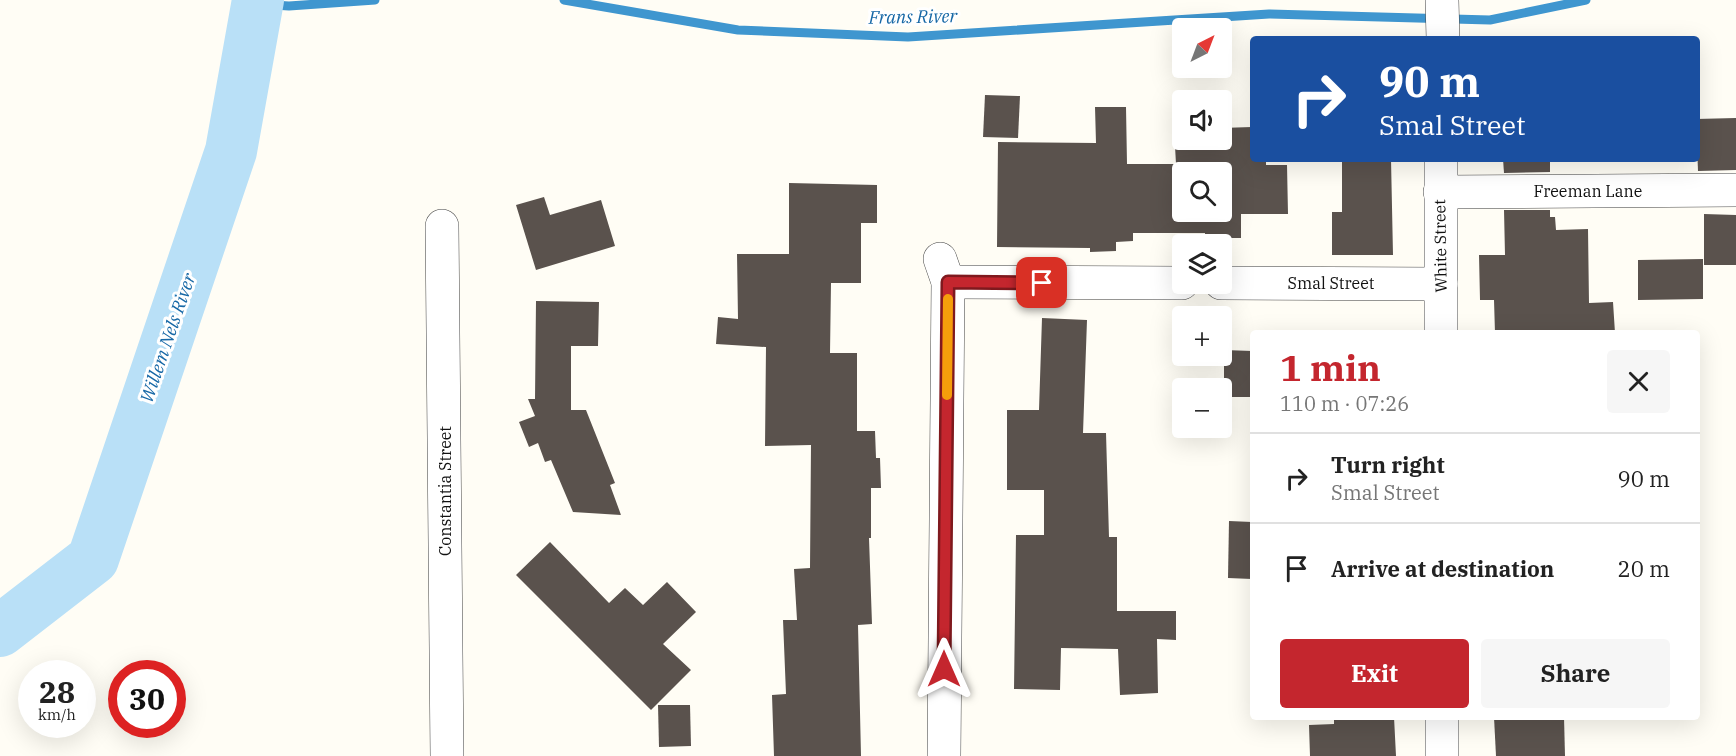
<!DOCTYPE html>
<html lang="en">
<head>
<meta charset="utf-8">
<style>
	body { margin:0; font-family:"IBM Plex Serif",serif; background:#f6f6f6; color:#222; height:100vh; display:flex; flex-direction:column; font-size:22px; white-space:nowrap }
	* { box-sizing:border-box; margin:0 }
	p { font-size:20px; color:#767676 }
	.icon { flex:none; width:33px; height:33px; fill:none; stroke:currentColor; stroke-width:2; stroke-linecap:round; stroke-linejoin:round }
	.map { position:relative; flex:1; overflow:hidden }
	.drawer { position:absolute; left:1250px; top:330px; width:450px; height:390px; display:flex; flex-direction:column; background:#fff; border-radius:6px; box-shadow:0 6px 24px #0002 }
	.drawer>* { flex:none }
	.hud { position:absolute; left:1250px; top:36px; width:450px; height:126px; border-radius:6px; box-shadow:0 6px 24px #0002; background:#1a4fa0; color:#fff; overflow:hidden }
	.needle { width:39px; rotate:42deg }
	.tools { position:absolute; left:1172px; top:18px; display:grid; gap:12px }
	.tools a { display:grid; place-items:center; width:60px; height:60px; border-radius:6px; background:#fff; box-shadow:0 6px 24px #0002; font-size:30px }
	.speed { position:absolute; left:18px; top:660px; display:flex; gap:12px; font-size:30px; font-weight:700; text-align:center }
	.speed>* { display:grid; place-content:center; width:78px; height:78px; border-radius:50%; background:#fff; box-shadow:0 6px 24px #0002; line-height:1 }
	.speed small { font-size:15px; font-weight:400 }
	.speed .limit { border:9px solid #d22; background:#fff; color:#111 }
	.pin { position:absolute; display:grid; place-items:center; width:51px; height:51px; color:#fff; margin:-26px; border-radius:12px; box-shadow:0 3px 9px #0006 }
	.me { position:absolute; width:66px; margin:-33px; rotate:0deg; stroke-linejoin:round; filter:drop-shadow(0 0 4px #0008) }
	.turn { display:flex; align-items:center; gap:21px; height:126px; padding:0 30px; font-size:27px }
	.turn .icon { width:78px; height:78px; stroke-width:2.5 }
	.turn b { display:block; font-size:42px; line-height:51px }
	.round { display:grid; place-items:center; flex:none; width:63px; height:63px; border-radius:6px; background:#f6f6f6 }
	.overview { display:flex; align-items:center; justify-content:space-between; height:102px; padding:0 30px }
	h1 { font-size:36px; font-weight:800; line-height:45px; color:#c4262e }
	.action { display:flex; gap:12px; margin-top:auto; padding:12px 30px }
	.action a { flex:1; height:69px; border-radius:6px; background:#c4262e; color:#fff; font-size:24px; font-weight:800; line-height:69px; text-align:center }
	.action a+a { background:#f6f6f6; color:#222 }
	ul { padding:0; list-style:none }
	li { display:flex; align-items:center; gap:18px; height:90px; padding:0 30px; border-top:2px solid #e0e0e0 }
	li div { flex:1 }
	li b { display:block; font-size:22px }
	li em { font-style:normal }
	.map>svg:first-child { display:block }
	.lines { fill:none; stroke-linecap:round; stroke-linejoin:round }
	.stream { stroke:#3f96cf; stroke-width:9 }
	.river { stroke:#b9e0f7; stroke-width:52 }
	.building { fill:#5a524d; fill-rule:evenodd }
	.minor-casing { stroke:#444; stroke-width:34 }
	.minor { stroke:#fff; stroke-width:33 }
	.route-casing { stroke:#7f191e; stroke-width:15 }
	.route { stroke:#c4262e; stroke-width:10 }
	.slow { stroke:#f59e0b; stroke-width:10 }
	.labels { text-anchor:middle; stroke-width:6; stroke-linejoin:round; paint-order:stroke }
	.street-label { font-size:16px; fill:#111; stroke:#fff }
	.water-label { font-size:18px; font-style:italic; fill:#1768a6; stroke:#fff }
</style>
</head>
<body>
<div class="map">
<svg width="1736" height="756" viewBox="0 0 1736 756">
	<rect width="100%" height="100%" fill="#fffdf5"/>
	<g class="lines">
		<g class="stream">
			<path d="M 564,0 L 738,30 L 908,37 L 1269,14 L 1490,20 L 1586,0"/>
			<path d="M 258,4 L 289,6 L 375,0"/>
		</g>
		<path class="river" d="M 0,631 L 93,559 L 231,151 L 258,0"/>
	</g>
	<g class="building">
		<path d="M 985,95 L 1020,96 L 1018,138 L 983,137 Z"/>
		<path d="M 1095,107 L 1126,107 L 1127,164 L 1176,164 L 1174,128 L 1182,128 L 1182,140 L 1221,140 L 1221,128 L 1252,127 L 1252,159 L 1266,159 L 1266,165 L 1287,165 L 1288,214 L 1241,214 L 1241,238 L 1205,238 L 1205,233 L 1133,233 L 1133,241 L 1116,242 L 1116,251 L 1090,252 L 1090,248 L 997,247 L 998,142 L 1096,143 ZM 1182,172 L 1221,172 L 1221,212 L 1182,212 Z"/>
		<path d="M 1736,118 L 1736,170 L 1698,171 L 1696,119 Z"/>
		<path d="M 1342,159 L 1391,159 L 1393,255 L 1332,255 L 1332,212 L 1342,212 Z"/>
		<path d="M 1503,159 L 1550,159 L 1550,172 L 1504,173 Z"/>
		<path d="M 789,183 L 877,185 L 877,223 L 861,223 L 861,283 L 831,283 L 830,353 L 857,353 L 857,431 L 875,431 L 876,458 L 880,458 L 881,488 L 871,488 L 871,538 L 869,538 L 872,624 L 858,625 L 861,756 L 774,756 L 772,695 L 786,694 L 783,620 L 797,620 L 794,569 L 810,568 L 811,445 L 765,446 L 766,347 L 716,344 L 718,317 L 738,319 L 737,254 L 789,254 Z"/>
		<path d="M 544,197 L 550,215 L 601,200 L 615,246 L 536,270 L 516,205 Z"/>
		<path d="M 1504,210 L 1550,210 L 1550,217 L 1555,217 L 1556,230 L 1588,229 L 1589,303 L 1613,302 L 1615,333 L 1495,333 L 1494,300 L 1480,300 L 1479,255 L 1505,255 Z"/>
		<path d="M 1704,214 L 1736,215 L 1736,265 L 1704,265 Z"/>
		<path d="M 1703,259 L 1703,299 L 1638,300 L 1638,260 Z"/>
		<path d="M 536,301 L 599,302 L 598,346 L 571,346 L 571,410 L 586,410 L 615,483 L 610,485 L 621,515 L 573,512 L 551,460 L 545,462 L 538,443 L 529,447 L 519,422 L 535,416 L 528,399 L 535,399 Z"/>
		<path d="M 1042,318 L 1087,320 L 1083,433 L 1106,433 L 1109,537 L 1117,537 L 1117,611 L 1176,611 L 1176,640 L 1157,639 L 1158,693 L 1120,695 L 1118,649 L 1061,648 L 1060,690 L 1014,689 L 1016,535 L 1044,535 L 1044,490 L 1007,490 L 1007,410 L 1039,410 Z"/>
		<path d="M 1224,350 L 1252,351 L 1252,397 L 1224,397 Z"/>
		<path d="M 1229,521 L 1252,522 L 1252,579 L 1228,578 Z"/>
		<path d="M 550,542 L 609,603 L 625,588 L 643,605 L 667,582 L 696,612 L 663,644 L 691,670 L 651,710 L 516,575 Z"/>
		<path d="M 658,705 L 690,705 L 691,746 L 659,747 Z"/>
		<path d="M 1334,717 L 1394,717 L 1396,756 L 1310,756 L 1309,725 L 1334,724 Z"/>
		<path d="M 1494,717 L 1564,717 L 1565,756 L 1496,756 Z"/>
	</g>
	<g class="lines">
		<g class="minor-casing">
			<g id="minor">
				<path d="M 1442,0 L 1443,39"/>
				<path d="M 1441,159 L 1441,333"/>
				<path d="M 1440,192 L 1736,190"/>
				<path d="M 442,226 L 447,756"/>
				<path d="M 940,259 L 948,282 L 944,756"/>
				<path d="M 948,282 L 1182,283"/>
				<path d="M 1221,283 L 1441,284"/>
				<path d="M 1442,717 L 1442,756"/>
			</g>
		</g>
		<use href="#minor" class="minor"/>
	</g>
	<g class="lines">
		<g class="route-casing">
			<path id="route" d="M 944,669 L 948,282 L 1042,283"/>
		</g>
		<use href="#route" class="route"/>
		<path class="slow" d="M 947,395 L 948,299"/>
	</g>
	<g class="labels">
		<g class="street-label">
			<text x="1588" y="197">Freeman Lane</text>
			<text transform="translate(1440 246) rotate(-91)" y="6">White Street</text>
			<text x="1331" y="289">Smal Street</text>
			<text transform="translate(445 491) rotate(-90)" y="6">Constantia Street</text>
		</g>
		<g class="water-label">
			<text transform="translate(913 17) rotate(-1)" y="6">Frans River</text>
			<text transform="translate(168 338) rotate(-71)" y="6">Willem Nels River</text>
		</g>
	</g>
</svg>
<div class="tools">
<a><svg class="needle" viewBox="-14 -14 28 28"><path d="M0-13l5 13h-10z" fill="#e53935"/><path d="M0 13l5-13h-10z" fill="#767676"/></svg></a>
<a><svg class="icon" aria-label="sound" viewBox="0 0 24 24"><path d="M4 9h4l5-4v14l-5-4H4zM17 9q2 3 0 6"/></svg></a>
<a><svg class="icon" aria-label="search" viewBox="0 0 24 24"><circle cx="10" cy="10" r="6"/><path d="M15 15l6 6"/></svg></a>
<a><svg class="icon" aria-label="layers" viewBox="0 0 24 24"><path d="M12 4l9 5-9 5-9-5zM3 14l9 5 9-5"/></svg></a>
<a>+</a>
<a>−</a>
</div>
<div class="speed"><div>28<small>km/h</small></div><div class="limit">30</div></div>
<div class="pin" style="left:1042px;top:283px;background:#d93025"><svg class="icon" aria-label="arrive" viewBox="0 0 24 24"><path d="M6 21V4h12l-3 4 3 4H6"/></svg></div>
<svg class="me" style="left:944px;top:669px" viewBox="-20 -20 40 40"><path d="M0-17L14 15 0 8-14 15z" fill="#c4262e" stroke="#fff" stroke-width="4"/></svg>
<div class="hud">
<div class="turn"><svg class="icon" aria-label="right" viewBox="0 0 24 24"><path d="M7 20v-9h11M14 6l5 5-5 5"/></svg><div><b>90 m</b>Smal Street</div></div>
</div>
<section class="drawer">
<div class="overview"><div><h1>1 min</h1><p>110 m · 07:26</p></div><a class="round"><svg class="icon" aria-label="close" viewBox="0 0 24 24"><path d="M6 6l12 12M18 6L6 18"/></svg></a></div>
<ul>
<li><svg class="icon" aria-label="right" viewBox="0 0 24 24"><path d="M7 20v-9h11M14 6l5 5-5 5"/></svg><div><b>Turn right</b><p>Smal Street</p></div><em>90 m</em></li>
<li><svg class="icon" aria-label="arrive" viewBox="0 0 24 24"><path d="M6 21V4h12l-3 4 3 4H6"/></svg><div><b>Arrive at destination</b></div><em>20 m</em></li>
</ul>
<div class="action"><a>Exit</a><a>Share</a></div>
</section>
</div>
</body>
</html>
